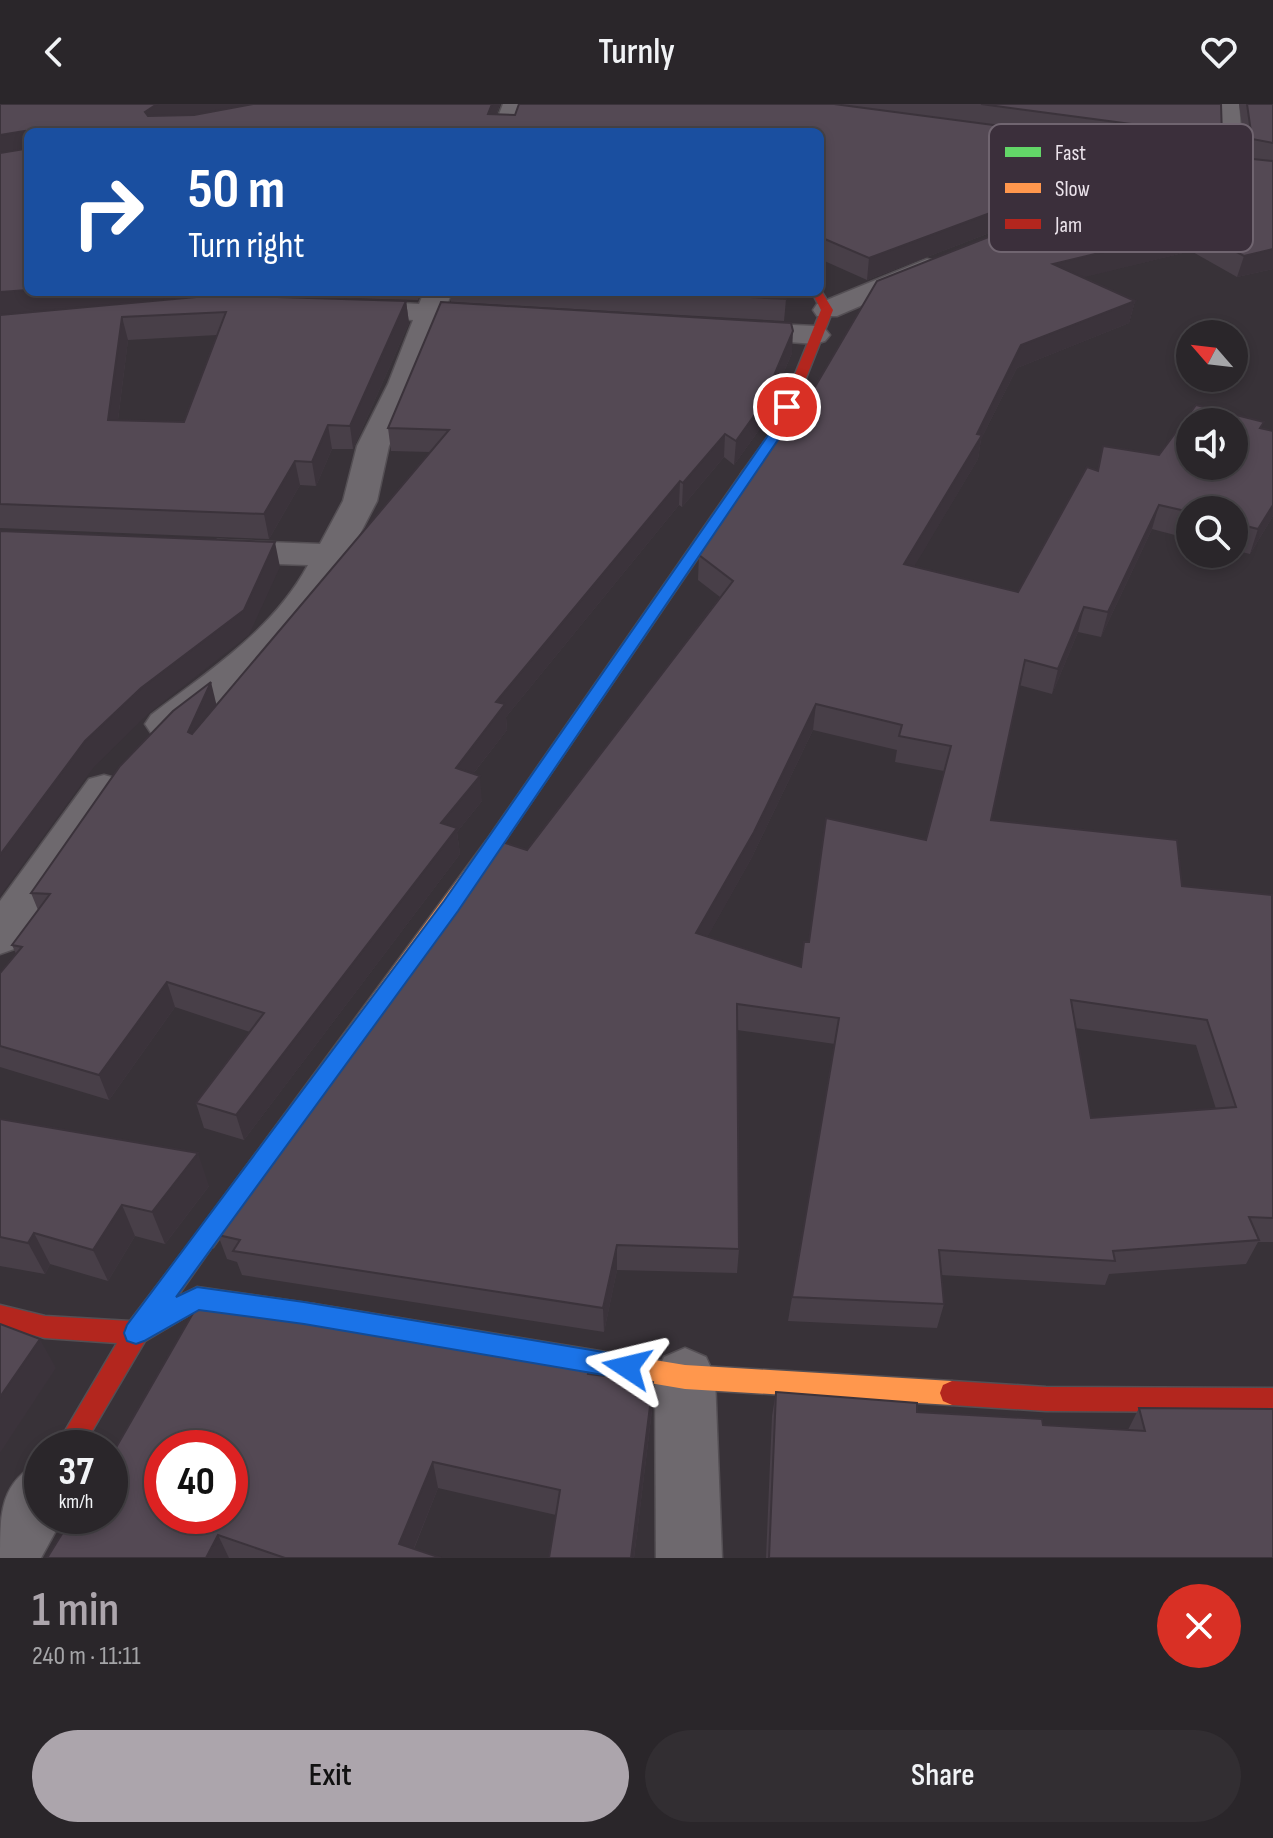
<!DOCTYPE html>
<html lang="en">
<head>
<meta charset="utf-8">
<style>
	body { margin:0; font-family:"Sofia Sans Condensed",sans-serif; background:#322e32; color:#f1f3f6; height:100vh; display:flex; flex-direction:column; font-size:30px; white-space:nowrap }
	* { box-sizing:border-box; margin:0 }
	p { font-size:26px; color:#a5a5a8 }
	.icon { flex:none; width:44px; height:44px; fill:none; stroke:currentColor; stroke-width:2; stroke-linecap:round; stroke-linejoin:round }
	.map { position:relative; height:1454px; overflow:hidden }
	.panel { display:flex; flex-direction:column; background:#2a262a; flex:1 }
	.panel>* { flex:none }
	.top-card { position:absolute; left:24px; top:24px; width:800px; height:168px; border-radius:12px; box-shadow:0 4px 12px #0003,0 0 0 2px #464347; background:#1a4fa0; color:#fff; overflow:hidden }
	.needle { width:52px; rotate:298deg }
	.fabs { position:absolute; left:1176px; top:216px; display:grid; gap:16px }
	.fabs a { display:grid; place-items:center; width:72px; height:72px; border-radius:50%; background:#2a262a; box-shadow:0 4px 12px #0003,0 0 0 2px #464347; font-size:40px }
	.speed { position:absolute; left:24px; top:1326px; display:flex; gap:16px; font-size:40px; font-weight:700; text-align:center }
	.speed>* { display:grid; place-content:center; width:104px; height:104px; border-radius:50%; background:#2a262a; box-shadow:0 4px 12px #0003,0 0 0 2px #464347; line-height:1 }
	.speed small { font-size:20px; font-weight:400 }
	.speed .limit { border:12px solid #d22; background:#fff; color:#111 }
	.pin { position:absolute; display:grid; place-items:center; width:68px; height:68px; color:#fff; margin:-34px; border:4px solid #fff; border-radius:50%; box-shadow:0 2px 8px #0007 }
	.me { position:absolute; width:88px; margin:-44px; rotate:280deg; stroke-linejoin:round; filter:drop-shadow(0 0 6px #0008) }
	.turn { display:flex; align-items:center; gap:28px; height:168px; padding:0 32px; font-size:36px }
	.turn .icon { width:104px; height:104px; stroke-width:2.5 }
	.turn b { display:block; font-size:56px; line-height:68px }
	.round { display:grid; place-items:center; flex:none; width:84px; height:84px; border-radius:42px; background:#322e32 }
	.overview { display:flex; align-items:center; justify-content:space-between; height:136px; padding:0 32px }
	h1 { font-size:48px; font-weight:600; line-height:60px; color:#aca5ac }
	.cta { display:flex; gap:16px; margin-top:auto; padding:16px 32px }
	.cta a { flex:1; height:92px; border-radius:48px; background:#aca5ac; color:#111; font-size:32px; font-weight:600; line-height:92px; text-align:center }
	.cta a+a { background:#322e32; color:#f1f3f6 }
	header { display:flex; justify-content:space-between; align-items:center; height:104px; padding:0 32px; background:#2a262a; font-size:36px; font-weight:600 }
	.map>svg:first-child { display:block }
	.lines { fill:none; stroke-linecap:round; stroke-linejoin:round }
	.street-casing { stroke:#544f54; stroke-width:3 }
	.fast-casing { stroke:#544f54; stroke-width:3 }
	.slow-casing { stroke:#544f54; stroke-width:3 }
	.jam-casing { stroke:#544f54; stroke-width:3 }
	.street { fill:#6e696e; fill-rule:evenodd }
	.fast { fill:#63d668; fill-rule:evenodd }
	.slow { fill:#ff974d; fill-rule:evenodd }
	.jam { fill:#b3261e; fill-rule:evenodd }
	.wall { fill:#483f48; fill-rule:evenodd }
	.shaded-wall { fill:#3b333b }
	.building { fill:#544954; stroke:#3b333b; stroke-width:2; fill-rule:evenodd }
	.route { fill:#1a73e8; stroke:#114b97; stroke-width:2 }
	.key { fill:#3b2f3b; stroke:#706570; stroke-width:2 }
	.key-label { font-size:22px; fill:#ebe3eb }
</style>
</head>
<body>
<header><svg class="icon" aria-label="back" viewBox="0 0 24 24"><path d="M15 5l-7 7 7 7"/></svg>Turnly<svg class="icon" aria-label="heart" viewBox="0 0 24 24"><path d="M12 20l-8-8c-3-5 5-10 8-4 3-6 11-1 8 4z"/></svg></header>
<div class="map">
<svg width="1273" height="1454" viewBox="0 0 1273 1454">
	<rect width="100%" height="100%" fill="#383238"/>
	<g class="lines">
		<g class="street-casing">
			<g id="street">
				<path d="M 503,0 L 525,0 L 514,28 L 492,28 Z"/>
				<path d="M 1217,0 L 1239,0 L 1244,58 L 1273,62 L 1273,76 L 1236,71 L 1205,79 L 1193,72 L 1198,66 L 1129,57 L 1117,50 L 1129,43 L 1220,55 Z"/>
				<path d="M 927,155 L 937,157 L 941,163 L 937,169 L 837,212 L 817,212 L 813,206 L 817,200 Z"/>
				<path d="M 424,188 L 452,188 L 447,201 L 506,207 L 510,213 L 506,219 L 441,218 L 418,280 L 389,342 L 377,397 L 329,490 L 274,555 L 179,629 L 165,633 L 151,629 L 145,620 L 151,611 C 209,567 273,526 308,461 L 218,458 L 205,455 L 200,447 L 205,439 L 218,436 L 320,440 L 343,397 L 357,342 L 388,280 L 413,216 L 349,212 L 339,210 L 335,204 L 339,198 L 349,196 L 419,200 Z"/>
				<path d="M 733,218 L 815,222 L 825,225 L 830,231 L 825,237 L 815,240 L 723,233 L 719,227 L 723,221 Z"/>
				<path d="M 104,671 L 119,675 L 125,685 L 17,844 L 0,850 L 0,797 L 89,675 Z"/>
				<path d="M 685,1244 L 706,1253 L 715,1273 L 722,1454 L 656,1454 L 655,1273 L 664,1253 Z"/>
				<path d="M 42,1357 L 42,1412 L 64,1412 L 41,1454 L 0,1454 C 0,1409 0,1377 42,1357 Z"/>
			</g>
		</g>
		<g class="fast-casing">
			<path id="fast" d="M 748,366 L 755,370 L 498,747 L 486,747 L 483,742 L 486,737 L 743,367 Z"/>
		</g>
		<g class="slow-casing">
			<g id="slow">
				<path d="M 492,736 L 501,742 L 498,747 L 213,1143 L 205,1146 L 197,1143 L 193,1136 L 197,1129 L 486,737 Z"/>
				<path d="M 314,1200 L 685,1261 L 952,1277 L 961,1281 L 964,1289 L 961,1297 L 952,1301 L 685,1285 L 314,1222 L 306,1219 L 302,1211 L 306,1203 Z"/>
			</g>
		</g>
		<g class="jam-casing">
			<g id="jam">
				<path d="M 820,185 L 833,206 L 785,327 L 753,373 L 743,373 L 741,370 L 772,327 L 821,206 L 812,188 L 820,188 Z"/>
				<path d="M 205,1126 L 213,1129 L 217,1136 L 177,1193 L 197,1183 L 314,1200 L 322,1203 L 326,1211 L 322,1219 L 314,1222 L 199,1205 L 145,1237 L 82,1344 L 55,1344 L 117,1239 L 45,1234 L 0,1223 L 0,1201 L 45,1212 L 130,1217 L 197,1129 Z"/>
				<path d="M 952,1277 L 1046,1283 L 1273,1284 L 1273,1308 L 1046,1307 L 952,1301 L 943,1297 L 940,1289 L 943,1281 Z"/>
			</g>
		</g>
		<use href="#street" class="street"/>
		<use href="#fast" class="fast"/>
		<use href="#slow" class="slow"/>
		<use href="#jam" class="jam"/>
	</g>
	<g class="wall">
		<path d="M 0,0 L 500,0 L 497,10 L 515,11 L 835,0 L 1220,0 L 1222,32 L 1217,52 L 1191,48 L 1186,67 L 1005,123 L 867,176 L 820,155 L 820,28 L 28,188 L 421,188 L 418,196 L 236,191 L 406,197 L 409,219 L 353,345 L 332,345 L 316,382 L 300,381 L 269,435 L 0,424 ZM 217,231 L 184,318 L 118,316 L 128,236 Z"/>
		<path d="M 1239,0 L 1273,0 L 1273,165 L 1237,173 L 1191,147 L 1083,173 L 1135,197 L 1129,219 L 1017,264 L 981,335 L 978,355 L 914,462 L 1018,488 L 1097,367 L 1262,324 L 1273,327 L 1273,412 L 1250,450 L 1234,446 L 1234,406 L 1190,406 L 1190,435 L 1152,425 L 1101,533 L 1078,528 L 1052,590 L 1019,581 L 991,716 L 1182,782 L 1273,795 L 1273,1138 L 1258,1138 L 1246,1160 L 1109,1170 L 1105,1181 L 941,1171 L 944,1200 L 937,1224 L 788,1217 L 835,940 L 737,926 L 739,1145 L 737,1169 L 617,1166 L 604,1228 L 242,1171 L 237,1158 L 227,1155 L 218,1131 L 527,746 L 720,493 L 698,476 L 699,451 L 809,293 L 1247,54 ZM 813,626 L 897,646 L 895,658 L 944,667 L 926,736 L 809,838 L 801,863 L 707,833 L 752,753 ZM 1075,924 L 1196,941 L 1216,1005 L 1091,1014 Z"/>
		<path d="M 450,188 L 785,188 L 786,195 L 784,217 L 451,198 Z"/>
		<path d="M 792,249 L 759,326 L 734,361 L 724,353 L 682,403 L 679,401 L 506,613 L 507,626 L 473,670 L 482,697 L 457,728 L 460,750 L 244,1036 L 204,1024 L 196,999 L 250,928 L 175,903 L 109,996 L 0,963 L 0,869 L 16,850 L 12,841 L 38,806 L 31,789 L 217,600 L 430,348 L 391,347 L 388,324 Z"/>
		<path d="M 0,1015 L 209,1082 L 165,1140 L 135,1132 L 108,1177 L 50,1160 L 45,1170 L 0,1162 Z"/>
		<path d="M 590,1270 L 652,1306 L 634,1454 L 549,1454 L 556,1411 L 438,1384 L 414,1445 L 441,1454 L 47,1454 Z"/>
		<path d="M 776,1288 L 917,1308 L 1043,1321 L 1128,1326 L 1139,1304 L 1273,1454 L 766,1454 L 772,1312 Z"/>
	</g>
	<g class="shaded-wall">
		<path d="M 157,0 L 254,0 L 149,28 L 145,8 Z"/>
		<path d="M 492,0 L 500,0 L 490,28 L 488,10 Z"/>
		<path d="M 25,27 L 28,47 L 0,52 L 0,31 Z"/>
		<path d="M 1191,47 L 1186,67 L 1005,123 L 867,176 L 869,154 L 1009,102 Z"/>
		<path d="M 1196,126 L 1191,147 L 1049,182 L 1053,160 Z"/>
		<path d="M 1273,145 L 1273,165 L 1237,173 L 1244,152 Z"/>
		<path d="M 28,186 L 28,188 L 221,188 L 222,191 L 0,211 L 0,188 Z"/>
		<path d="M 406,197 L 409,219 L 353,345 L 350,322 Z"/>
		<path d="M 1135,197 L 1129,219 L 1017,264 L 981,335 L 978,355 L 901,485 L 904,460 L 1021,241 Z"/>
		<path d="M 122,213 L 128,236 L 115,339 L 108,316 Z"/>
		<path d="M 793,227 L 792,249 L 759,326 L 734,361 L 736,337 Z"/>
		<path d="M 328,321 L 332,345 L 316,382 L 312,358 Z"/>
		<path d="M 725,330 L 724,353 L 682,403 L 683,379 Z"/>
		<path d="M 295,357 L 300,381 L 269,435 L 264,410 Z"/>
		<path d="M 680,377 L 679,401 L 506,613 L 507,626 L 458,689 L 456,664 L 496,598 Z"/>
		<path d="M 1159,401 L 1152,425 L 1101,533 L 1108,508 Z"/>
		<path d="M 1273,401 L 1273,412 L 1250,450 L 1258,425 Z"/>
		<path d="M 275,438 L 280,463 L 249,531 L 148,610 L 94,663 L 0,792 L 0,751 L 85,637 Z"/>
		<path d="M 1084,503 L 1078,528 L 1052,590 L 1058,565 Z"/>
		<path d="M 211,578 L 217,603 L 195,653 L 188,628 Z"/>
		<path d="M 816,600 L 813,626 L 752,753 L 695,855 L 696,829 Z"/>
		<path d="M 480,672 L 482,697 L 457,728 L 460,750 L 244,1036 L 236,1011 L 441,719 Z"/>
		<path d="M 167,878 L 175,903 L 109,996 L 99,971 Z"/>
		<path d="M 198,1049 L 209,1082 L 165,1140 L 152,1108 Z"/>
		<path d="M 122,1101 L 135,1132 L 108,1177 L 93,1146 Z"/>
		<path d="M 34,1129 L 50,1160 L 45,1170 L 28,1139 Z"/>
		<path d="M 617,1141 L 617,1166 L 604,1228 L 603,1204 Z"/>
		<path d="M 40,1235 L 56,1264 L 0,1349 L 0,1293 Z"/>
		<path d="M 653,1278 L 652,1306 L 634,1454 L 631,1454 Z"/>
		<path d="M 433,1358 L 438,1384 L 410,1454 L 399,1440 Z"/>
		<path d="M 218,1431 L 229,1454 L 206,1454 Z"/>
	</g>
	<g class="building">
		<path d="M 0,0 L 157,0 L 145,8 L 148,12 L 194,11 L 253,0 L 492,0 L 488,10 L 515,11 L 519,0 L 834,0 L 1191,47 L 1009,102 L 869,154 L 820,133 L 820,28 L 28,28 L 28,186 L 0,188 L 0,49 L 25,45 L 25,27 L 0,31 Z"/>
		<path d="M 981,0 L 1221,0 L 1222,32 Z"/>
		<path d="M 1247,0 L 1273,0 L 1273,39 L 1252,35 Z"/>
		<path d="M 1243,54 L 1273,57 L 1273,145 L 1244,152 L 1196,126 L 1053,160 L 1135,197 L 1021,241 L 977,330 L 982,331 L 904,460 L 1018,488 L 1087,363 L 1098,367 L 1103,342 L 1159,351 L 1196,301 L 1264,318 L 1260,324 L 1273,327 L 1273,401 L 1258,425 L 1234,419 L 1234,406 L 1190,406 L 1190,408 L 1159,401 L 1108,508 L 1084,503 L 1058,565 L 1025,556 L 991,716 L 1177,736 L 1182,782 L 1272,791 L 1273,1114 L 1249,1113 L 1259,1136 L 1113,1147 L 1115,1157 L 939,1146 L 944,1200 L 792,1193 L 839,914 L 737,900 L 739,1145 L 617,1141 L 603,1204 L 233,1147 L 240,1136 L 218,1131 L 502,738 L 527,746 L 733,477 L 699,451 L 798,305 L 807,284 L 809,293 L 877,177 L 991,132 L 1144,82 ZM 1190,318 L 1234,318 L 1234,362 L 1190,362 ZM 816,600 L 902,621 L 899,632 L 951,642 L 926,736 L 826,714 L 809,838 L 804,838 L 801,863 L 696,829 L 754,728 ZM 1071,896 L 1207,916 L 1236,1003 L 1091,1014 Z"/>
		<path d="M 661,188 L 785,188 L 786,195 Z"/>
		<path d="M 218,191 L 406,197 L 350,322 L 328,321 L 312,358 L 295,357 L 264,410 L 0,400 L 0,211 ZM 226,208 L 184,318 L 108,316 L 122,213 Z"/>
		<path d="M 441,198 L 791,219 L 793,227 L 761,302 L 736,337 L 725,330 L 683,379 L 680,377 L 496,598 L 505,600 L 456,664 L 480,672 L 441,719 L 457,724 L 236,1011 L 196,999 L 264,909 L 167,878 L 99,971 L 0,942 L 0,869 L 22,843 L 12,841 L 50,790 L 31,789 L 120,662 L 173,607 L 211,578 L 188,628 L 192,630 L 449,326 L 388,324 Z"/>
		<path d="M 0,427 L 275,438 L 244,506 L 141,584 L 85,637 L 0,751 Z"/>
		<path d="M 0,1015 L 198,1049 L 152,1108 L 122,1101 L 93,1146 L 34,1129 L 28,1139 L 0,1133 Z"/>
		<path d="M 200,1197 L 590,1261 L 588,1270 L 653,1278 L 631,1454 L 549,1454 L 560,1386 L 433,1358 L 399,1440 L 441,1454 L 285,1454 L 218,1431 L 206,1454 L 47,1454 L 73,1412 L 110,1412 L 110,1354 ZM 162,1344 L 230,1344 L 230,1412 L 162,1412 Z"/>
		<path d="M 0,1220 L 40,1235 L 0,1293 Z"/>
		<path d="M 776,1288 L 917,1299 L 917,1308 L 1042,1315 L 1043,1321 L 1145,1327 L 1139,1304 L 1273,1305 L 1273,1454 L 769,1454 Z"/>
	</g>
	<path class="route" d="M 787,299 L 793,303 L 784,327 L 458,807 L 176,1193 L 197,1183 L 304,1198 L 627,1252 L 635,1255 L 639,1263 L 635,1272 L 627,1275 L 304,1220 L 199,1206 L 144,1237 L 136,1240 L 127,1237 L 124,1229 L 127,1221 L 444,797 L 771,327 L 781,303 Z"/>
	<rect x="989" y="20" width="264" height="128" rx="12" class="key"/>
	<rect x="1005" y="43" width="36" height="10" fill="#63d668"/>
	<rect x="1005" y="79" width="36" height="10" fill="#ff974d"/>
	<rect x="1005" y="115" width="36" height="10" fill="#b3261e"/>
	<g class="key-label">
		<text x="1055" y="56">Fast</text>
		<text x="1055" y="92">Slow</text>
		<text x="1055" y="128">Jam</text>
	</g>
</svg>
<div class="fabs">
<a><svg class="needle" viewBox="-14 -14 28 28"><path d="M0-13l5 13h-10z" fill="#e53935"/><path d="M0 13l5-13h-10z" fill="#a5a5a8"/></svg></a>
<a><svg class="icon" aria-label="sound" viewBox="0 0 24 24"><path d="M4 9h4l5-4v14l-5-4H4zM17 9q2 3 0 6"/></svg></a>
<a><svg class="icon" aria-label="search" viewBox="0 0 24 24"><circle cx="10" cy="10" r="6"/><path d="M15 15l6 6"/></svg></a>
</div>
<div class="speed"><div>37<small>km/h</small></div><div class="limit">40</div></div>
<div class="pin" style="left:787px;top:303px;background:#d93025"><svg class="icon" aria-label="arrive" viewBox="0 0 24 24"><path d="M6 21V4h12l-3 4 3 4H6"/></svg></div>
<svg class="me" style="left:627px;top:1263px" viewBox="-20 -20 40 40"><path d="M0-17L14 15 0 8-14 15z" fill="#1a73e8" stroke="#fff" stroke-width="4"/></svg>
<div class="top-card">
<div class="turn"><svg class="icon" aria-label="right" viewBox="0 0 24 24"><path d="M7 20v-9h11M14 6l5 5-5 5"/></svg><div><b>50 m</b>Turn right</div></div>
</div>
</div>
<section class="panel">
<div class="overview"><div><h1>1 min</h1><p>240 m · 11:11</p></div><a class="round" style="background:#d93025;color:#fff"><svg class="icon" aria-label="close" viewBox="0 0 24 24"><path d="M6 6l12 12M18 6L6 18"/></svg></a></div>
<div class="cta"><a>Exit</a><a>Share</a></div>
</section>
</body>
</html>
